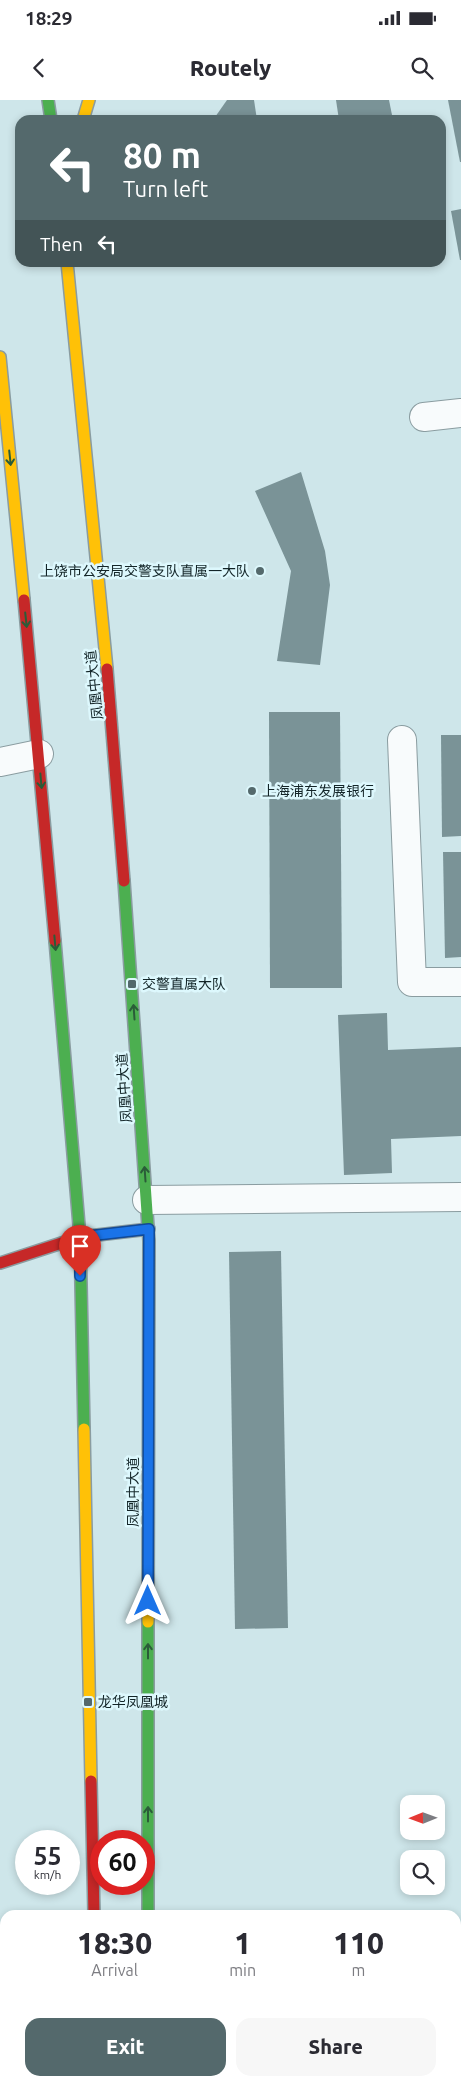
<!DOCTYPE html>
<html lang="en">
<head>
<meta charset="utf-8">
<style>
	body { margin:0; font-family:Ubuntu,"Noto Sans SC",sans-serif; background:#f7f7f7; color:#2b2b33; height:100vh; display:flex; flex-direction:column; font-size:19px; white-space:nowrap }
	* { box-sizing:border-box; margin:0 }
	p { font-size:16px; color:#7c7c81 }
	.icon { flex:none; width:28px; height:28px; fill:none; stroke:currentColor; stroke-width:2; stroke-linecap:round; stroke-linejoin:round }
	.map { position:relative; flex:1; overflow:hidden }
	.details { position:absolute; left:0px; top:1810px; width:461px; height:176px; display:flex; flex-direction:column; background:#fff; border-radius:15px 15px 0 0; box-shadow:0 2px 8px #0003 }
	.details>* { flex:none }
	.guide { position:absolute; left:15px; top:15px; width:431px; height:152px; border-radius:15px; box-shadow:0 2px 8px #0003; background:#54696c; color:#fff; overflow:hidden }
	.needle { width:32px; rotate:269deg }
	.tools { position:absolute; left:400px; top:1695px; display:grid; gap:10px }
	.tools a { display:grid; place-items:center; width:45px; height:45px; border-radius:10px; background:#fff; box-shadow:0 2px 8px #0003; font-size:25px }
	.speed { position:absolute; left:15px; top:1730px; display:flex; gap:10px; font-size:25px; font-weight:700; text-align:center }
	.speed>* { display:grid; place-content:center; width:65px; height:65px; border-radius:50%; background:#fff; box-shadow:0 2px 8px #0003; line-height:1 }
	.speed small { font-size:12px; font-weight:400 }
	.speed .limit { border:8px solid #d22; background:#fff; color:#111 }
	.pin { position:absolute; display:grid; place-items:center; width:42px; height:42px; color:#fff; margin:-51px -21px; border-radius:50% 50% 50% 0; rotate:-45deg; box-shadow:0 0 5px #0007 }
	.pin .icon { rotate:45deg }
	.me { position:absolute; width:55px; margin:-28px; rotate:0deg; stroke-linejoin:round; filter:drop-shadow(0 0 4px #0008) }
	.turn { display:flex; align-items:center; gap:18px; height:105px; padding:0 25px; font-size:22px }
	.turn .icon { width:65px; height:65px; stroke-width:2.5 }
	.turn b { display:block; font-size:35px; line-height:42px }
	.then { display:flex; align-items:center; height:48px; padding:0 25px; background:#0003; gap:10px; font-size:19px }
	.eta { display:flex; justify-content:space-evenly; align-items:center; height:85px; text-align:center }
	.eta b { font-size:30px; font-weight:800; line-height:35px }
	.cta { display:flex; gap:10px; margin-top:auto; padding:10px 25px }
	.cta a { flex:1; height:58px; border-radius:15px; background:#54696c; color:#fff; font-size:20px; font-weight:800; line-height:58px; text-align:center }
	.cta a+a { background:#f7f7f7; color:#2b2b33 }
	.status { display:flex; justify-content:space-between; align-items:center; height:35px; padding:0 25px; background:#fff; direction:ltr }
	.status svg { height:14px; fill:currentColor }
	header { display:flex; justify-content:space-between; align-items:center; height:65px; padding:0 25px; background:#fff; font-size:22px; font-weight:800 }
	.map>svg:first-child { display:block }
	.building { fill:#7a9397 }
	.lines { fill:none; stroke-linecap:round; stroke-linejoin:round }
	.street-casing { stroke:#8a9ca0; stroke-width:30 }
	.fast-casing { stroke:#8a9ca0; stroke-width:14 }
	.slow-casing { stroke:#8a9ca0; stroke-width:14 }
	.jam-casing { stroke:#8a9ca0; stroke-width:14 }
	.street { stroke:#f8fbfc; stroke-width:28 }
	.fast { stroke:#4caf50; stroke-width:11 }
	.slow { stroke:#ffc107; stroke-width:11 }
	.jam { stroke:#c62828; stroke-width:11 }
	.oneway { stroke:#2a5c38 }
	.route-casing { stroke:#114b97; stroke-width:12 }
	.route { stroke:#1a73e8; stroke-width:9 }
	.poi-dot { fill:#54696c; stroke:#ddf8fd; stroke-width:2 }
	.labels { text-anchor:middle; stroke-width:5; stroke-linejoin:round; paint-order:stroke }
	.poi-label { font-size:14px; fill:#132528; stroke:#ddf8fd; text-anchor:start }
	.street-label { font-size:14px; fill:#132528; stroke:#ddf8fd }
</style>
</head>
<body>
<div class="status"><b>18:29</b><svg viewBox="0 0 49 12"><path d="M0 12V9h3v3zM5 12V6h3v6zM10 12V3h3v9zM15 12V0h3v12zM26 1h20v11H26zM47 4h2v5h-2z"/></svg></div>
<header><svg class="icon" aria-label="back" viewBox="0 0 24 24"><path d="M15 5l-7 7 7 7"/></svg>Routely<svg class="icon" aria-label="search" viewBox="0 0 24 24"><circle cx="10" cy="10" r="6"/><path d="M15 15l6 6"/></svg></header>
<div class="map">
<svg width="461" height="1986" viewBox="0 0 461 1986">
	<rect width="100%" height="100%" fill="#cee6ea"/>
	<g class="building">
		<path d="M 227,0 L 254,0 L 257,20 L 213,20 Z"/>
		<path d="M 336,0 L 389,0 L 393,20 L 339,20 Z"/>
		<path d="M 448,0 L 461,0 L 461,62 L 460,62 Z"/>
		<path d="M 461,109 L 461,160 L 460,160 L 451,111 Z"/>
		<path d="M 301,372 L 325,451 L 330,485 L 320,565 L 277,561 L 291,471 L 255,391 Z"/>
		<path d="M 269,612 L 340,612 L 342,888 L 270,888 Z"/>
		<path d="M 441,635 L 461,635 L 461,736 L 442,737 Z"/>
		<path d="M 443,752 L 461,752 L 461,857 L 445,858 Z"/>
		<path d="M 387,913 L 388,950 L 461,947 L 461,1036 L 391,1039 L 392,1073 L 344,1075 L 338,915 Z"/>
		<path d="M 281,1151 L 288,1528 L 235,1529 L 229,1152 Z"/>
	</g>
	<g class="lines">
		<g class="street-casing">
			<g id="street">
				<path d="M 424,317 L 461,313"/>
				<path d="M 402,640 L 412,882 L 461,882"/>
				<path d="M 0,662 L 39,654"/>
				<path d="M 147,1100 L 461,1097"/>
				<path d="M 0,1973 L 5,1973"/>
			</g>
		</g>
		<g class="fast-casing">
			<g id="fast">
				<path d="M 48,0 L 51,20"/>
				<path d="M 124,781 L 149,1141"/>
				<path d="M 55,841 L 80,1137 L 84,1329"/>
				<path d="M 148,1815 L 148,1522"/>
				<path d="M 98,1981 L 98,1986"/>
				<path d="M 147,1981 L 147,1986"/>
			</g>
		</g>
		<g class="slow-casing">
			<g id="slow">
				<path d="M 83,20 L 89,0"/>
				<path d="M 67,162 L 107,569"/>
				<path d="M 0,257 L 24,500"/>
				<path d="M 84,1329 L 91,1681"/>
				<path d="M 148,1522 L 149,1141"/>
			</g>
		</g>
		<g class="jam-casing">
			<g id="jam">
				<path d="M 24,500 L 55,841"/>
				<path d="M 107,569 L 124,781"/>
				<path d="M 0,1163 L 80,1137 L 149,1129"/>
				<path d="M 91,1681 L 94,1815"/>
			</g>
		</g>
		<use href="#street" class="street"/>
		<use href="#fast" class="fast"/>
		<use href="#slow" class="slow"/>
		<use href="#jam" class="jam"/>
	</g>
	<defs><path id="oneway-shaft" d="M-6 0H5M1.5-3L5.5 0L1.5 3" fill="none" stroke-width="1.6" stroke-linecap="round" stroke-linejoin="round" transform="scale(1.25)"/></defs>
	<g class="oneway">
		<use href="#oneway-shaft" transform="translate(10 358) rotate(84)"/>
		<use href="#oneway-shaft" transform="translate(26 520) rotate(84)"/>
		<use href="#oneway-shaft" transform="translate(41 681) rotate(85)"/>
		<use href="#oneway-shaft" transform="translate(55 843) rotate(85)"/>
		<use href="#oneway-shaft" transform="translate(134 912) rotate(-94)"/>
		<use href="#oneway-shaft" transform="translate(145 1074) rotate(-94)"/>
		<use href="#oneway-shaft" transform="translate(148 1551) rotate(-90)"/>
		<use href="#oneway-shaft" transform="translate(148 1714) rotate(-90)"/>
	</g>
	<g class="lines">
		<g class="route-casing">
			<path id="route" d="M 80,1176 L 80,1137 L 149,1129 L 148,1501"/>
		</g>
		<use href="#route" class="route"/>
	</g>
	<g class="poi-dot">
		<circle cx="260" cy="471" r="5"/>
		<circle cx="252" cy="691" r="5"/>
		<rect x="127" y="879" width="10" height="10" rx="2.5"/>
		<rect x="83" y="1597" width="10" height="10" rx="2.5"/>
	</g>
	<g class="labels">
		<g class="poi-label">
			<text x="250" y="476" text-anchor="end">上饶市公安局交警支队直属一大队</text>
			<text x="262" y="696">上海浦东发展银行</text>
			<text x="142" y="889">交警直属大队</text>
			<text x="98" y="1607">龙华凤凰城</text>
		</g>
		<g class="street-label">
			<text transform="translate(94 585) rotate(-96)" y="5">凤凰中大道</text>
			<text transform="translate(124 988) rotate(-94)" y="5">凤凰中大道</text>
			<text transform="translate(133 1392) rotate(-90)" y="5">凤凰中大道</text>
		</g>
	</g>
</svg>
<div class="tools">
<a><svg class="needle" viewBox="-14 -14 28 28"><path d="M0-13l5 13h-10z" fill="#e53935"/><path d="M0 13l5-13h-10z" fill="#7c7c81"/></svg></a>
<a><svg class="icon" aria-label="search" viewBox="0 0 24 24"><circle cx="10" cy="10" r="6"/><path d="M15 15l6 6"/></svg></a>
</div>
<div class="speed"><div>55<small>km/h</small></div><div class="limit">60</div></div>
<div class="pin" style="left:80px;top:1176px;background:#d93025"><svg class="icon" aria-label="arrive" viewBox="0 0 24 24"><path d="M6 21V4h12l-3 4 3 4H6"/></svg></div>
<svg class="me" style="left:148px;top:1501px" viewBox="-20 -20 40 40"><path d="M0-17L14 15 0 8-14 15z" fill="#1a73e8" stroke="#fff" stroke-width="4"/></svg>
<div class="guide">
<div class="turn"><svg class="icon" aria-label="left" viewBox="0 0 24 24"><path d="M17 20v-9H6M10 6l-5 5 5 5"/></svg><div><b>80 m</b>Turn left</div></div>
<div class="then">Then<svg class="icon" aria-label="left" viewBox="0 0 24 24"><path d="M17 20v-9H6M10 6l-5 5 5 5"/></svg></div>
</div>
<section class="details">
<div class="eta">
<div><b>18:30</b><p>Arrival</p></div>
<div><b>1</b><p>min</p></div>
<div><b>110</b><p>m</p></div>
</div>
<div class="cta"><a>Exit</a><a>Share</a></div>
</section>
</div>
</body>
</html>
